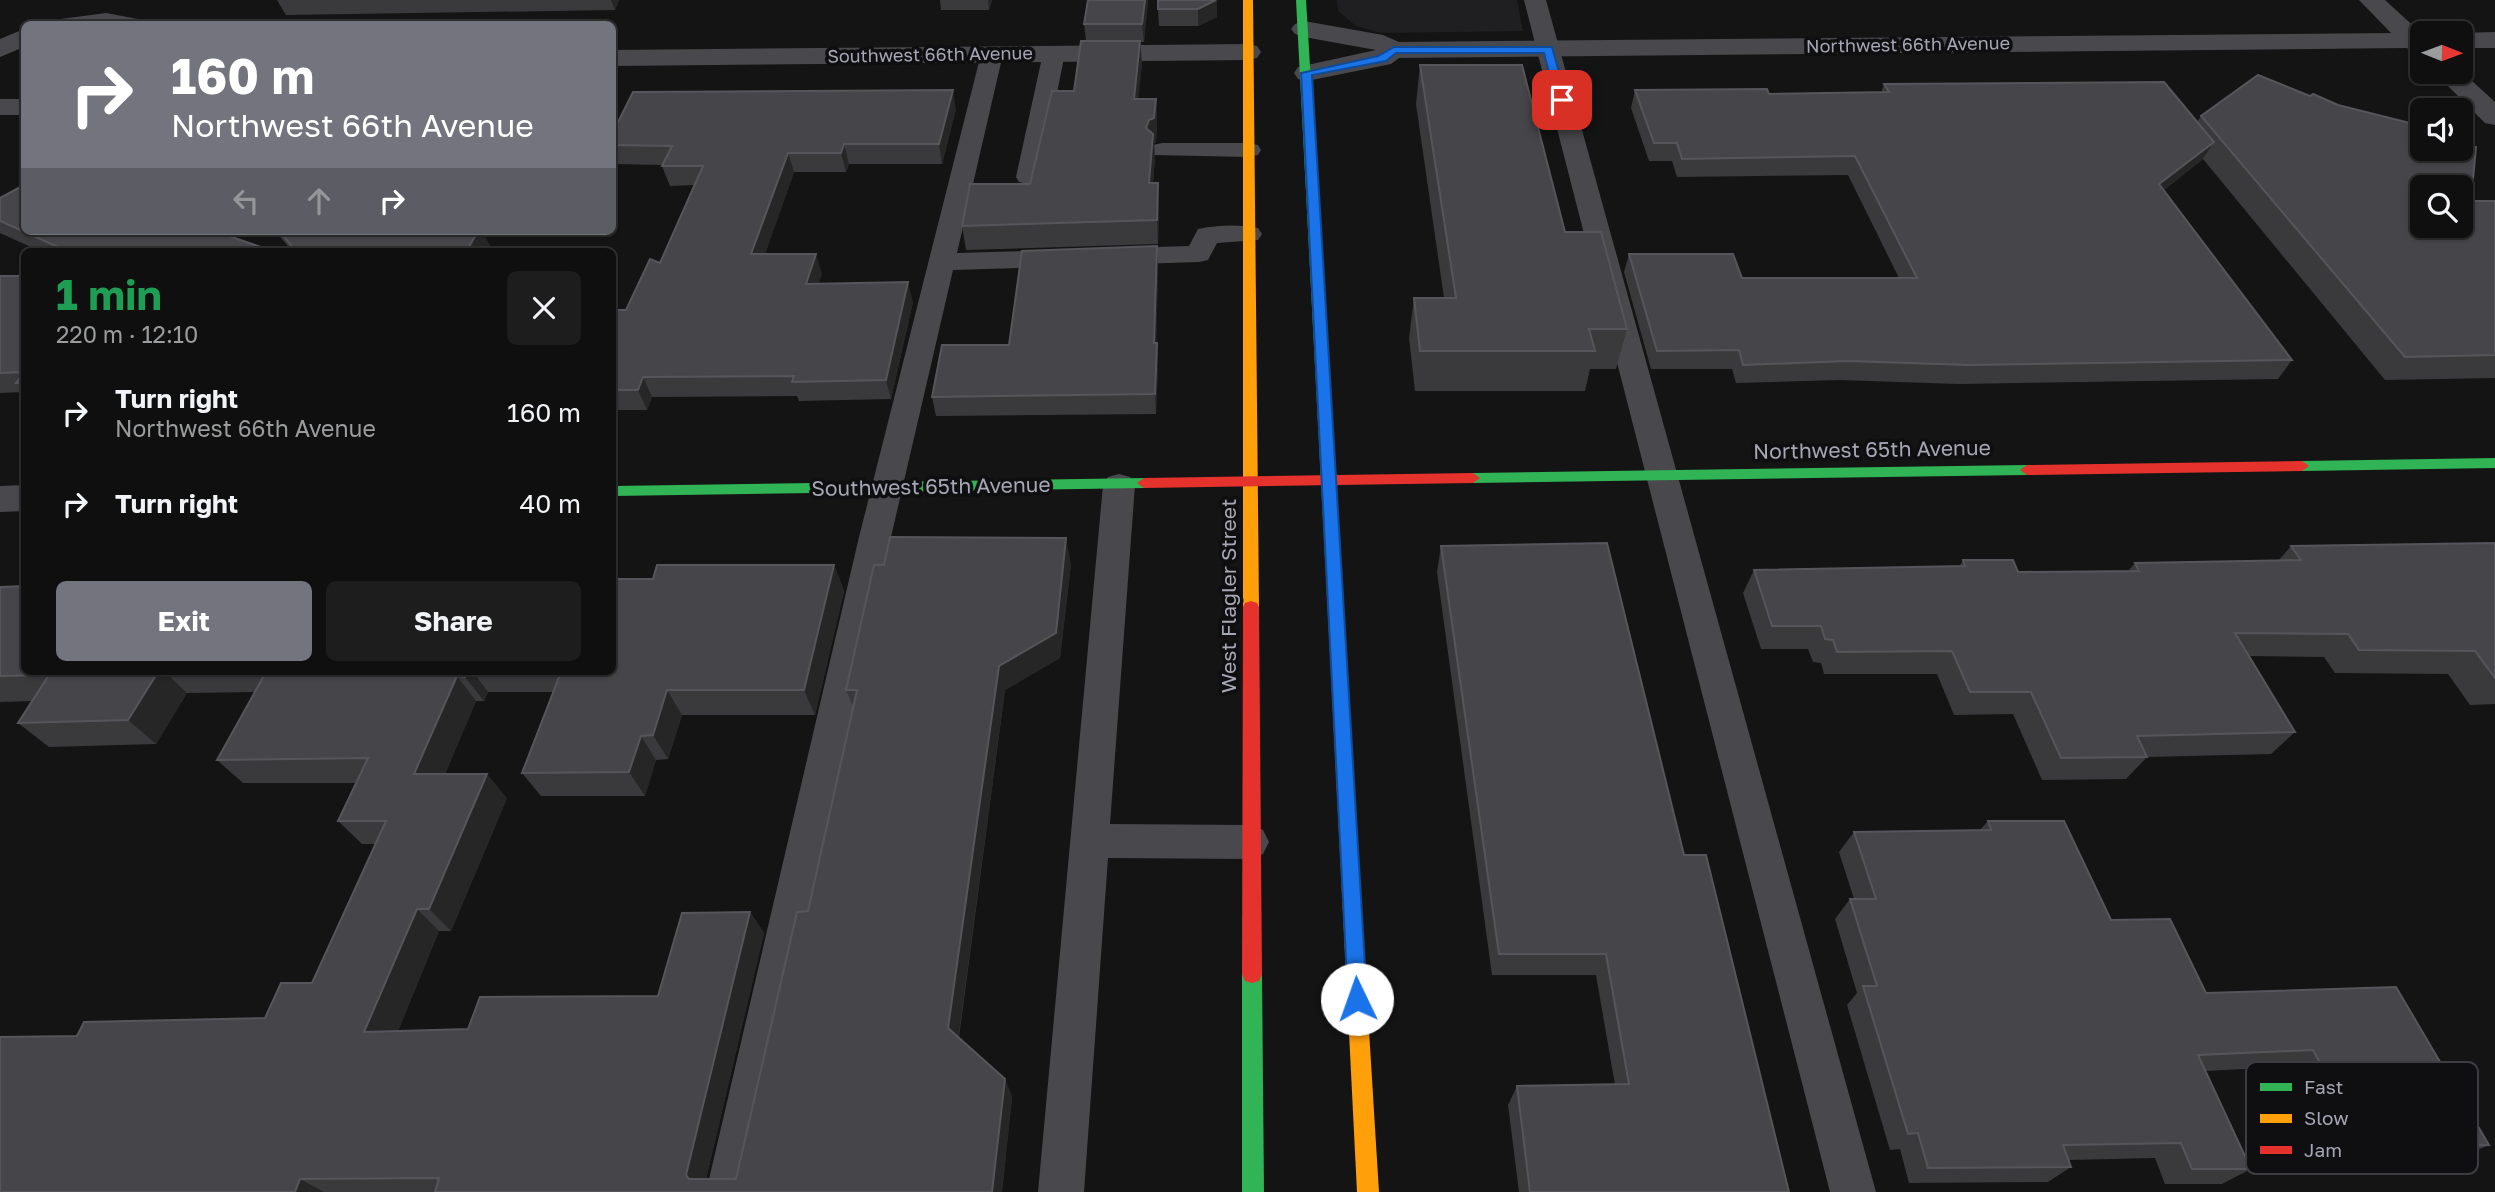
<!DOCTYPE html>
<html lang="en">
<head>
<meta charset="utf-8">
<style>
	body { margin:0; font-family:"Golos Text",sans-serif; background:#1d1d1d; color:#f1f3f6; height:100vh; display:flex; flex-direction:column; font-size:26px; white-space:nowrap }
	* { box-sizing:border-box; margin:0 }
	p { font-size:23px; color:#9b9c9e }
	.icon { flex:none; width:38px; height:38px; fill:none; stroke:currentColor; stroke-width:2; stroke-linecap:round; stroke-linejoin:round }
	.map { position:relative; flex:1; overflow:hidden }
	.sheet { position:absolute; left:21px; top:248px; width:595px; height:427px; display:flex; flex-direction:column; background:#0f0f0f; border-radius:10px; box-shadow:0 2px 5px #0004,0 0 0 2px #2f2f2f }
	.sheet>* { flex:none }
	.top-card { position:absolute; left:21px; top:21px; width:595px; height:214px; border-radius:10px; box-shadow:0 2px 5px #0004,0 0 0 2px #2f2f2f; background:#73747d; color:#fff; overflow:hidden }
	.needle { width:46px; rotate:91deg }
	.fabs { position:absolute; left:2410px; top:21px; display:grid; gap:14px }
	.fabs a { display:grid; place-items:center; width:63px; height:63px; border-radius:10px; background:#0f0f0f; box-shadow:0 2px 5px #0004,0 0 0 2px #2f2f2f; font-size:35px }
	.pin { position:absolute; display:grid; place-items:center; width:60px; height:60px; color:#fff; margin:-30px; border-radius:14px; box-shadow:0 4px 10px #0006 }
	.me { position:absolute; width:77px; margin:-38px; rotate:357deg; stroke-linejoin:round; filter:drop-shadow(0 0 5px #0008) }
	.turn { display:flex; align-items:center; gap:24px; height:147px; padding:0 35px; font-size:32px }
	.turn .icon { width:91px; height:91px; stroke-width:2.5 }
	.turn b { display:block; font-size:49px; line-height:60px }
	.lanes { display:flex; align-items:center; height:66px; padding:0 35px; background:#0003; justify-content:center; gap:35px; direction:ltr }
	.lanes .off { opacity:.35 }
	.round { display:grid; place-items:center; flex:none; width:74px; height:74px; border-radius:10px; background:#1d1d1d }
	.overview { display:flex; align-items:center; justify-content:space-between; height:119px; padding:0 35px }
	h1 { font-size:42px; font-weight:700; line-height:52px; color:#1e9e55 }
	.primary-button { display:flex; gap:14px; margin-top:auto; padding:14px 35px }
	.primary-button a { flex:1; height:80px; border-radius:10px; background:#73747d; color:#fff; font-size:28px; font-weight:700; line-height:80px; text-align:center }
	.primary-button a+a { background:#1d1d1d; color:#f1f3f6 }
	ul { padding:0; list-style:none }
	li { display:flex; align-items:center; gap:21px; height:91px; padding:0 35px }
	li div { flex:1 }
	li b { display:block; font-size:26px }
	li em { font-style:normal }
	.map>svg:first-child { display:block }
	.built { fill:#1f1f21 }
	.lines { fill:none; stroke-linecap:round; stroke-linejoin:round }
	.lane { fill:#49494d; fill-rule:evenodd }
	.street { fill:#49494d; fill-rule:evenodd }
	.fast { fill:#30b455; fill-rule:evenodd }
	.slow { fill:#ff9f0a; fill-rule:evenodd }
	.jam { fill:#e5322d; fill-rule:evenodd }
	.wall { fill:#3a3a3d }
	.shaded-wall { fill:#262627 }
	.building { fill:#46464a; stroke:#55555b; stroke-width:2; fill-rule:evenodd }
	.route { fill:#1a73e8; stroke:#114b97; stroke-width:2 }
	.labels { text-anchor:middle; stroke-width:7; stroke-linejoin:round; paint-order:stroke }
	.far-street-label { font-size:18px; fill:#a6a7b5; stroke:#0f0e10 }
	.street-label { font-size:21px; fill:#a6a7b5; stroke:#0f0e10 }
	.key { fill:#0f0e10; stroke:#3c3c42; stroke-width:2 }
	.key-label { font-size:19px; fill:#a6a7b5 }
</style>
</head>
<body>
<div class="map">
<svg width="2495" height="1192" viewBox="0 0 2495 1192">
	<rect width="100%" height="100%" fill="#141414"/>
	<path class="built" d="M 1337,0 L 1517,0 L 1523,31 L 1381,33 L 1356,26 L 1338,11 Z"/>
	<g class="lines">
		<g class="lane">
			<path d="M 1524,0 L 1546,0 L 1876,1192 L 1830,1192 Z"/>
			<path d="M 1054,46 L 1062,48 L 1065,53 L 1040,177 L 1037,182 L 1028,184 L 1019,182 L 1016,177 L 1043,53 L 1046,48 Z"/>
			<path d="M 992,47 L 1000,49 L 1003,54 L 957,253 L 1189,246 L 1198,229 C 1216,225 1240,224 1258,228 L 1262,234 L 1258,240 L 1217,243 L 1208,260 L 1199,262 L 953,270 L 891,537 L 752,1192 L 706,1192 L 859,537 L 981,54 L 984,49 Z"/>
			<path d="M 1162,143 L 1249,143 L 1258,145 L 1261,150 L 1258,155 L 1249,157 L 1153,155 L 1150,150 L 1153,145 Z"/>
			<path d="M 1119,474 L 1130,477 L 1135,485 L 1110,824 L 1250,825 L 1263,830 L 1269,842 L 1263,854 L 1250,859 L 1108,858 L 1084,1192 L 1038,1192 L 1103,485 L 1108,477 Z"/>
		</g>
		<g class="street">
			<path d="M 2359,0 L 2385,0 L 2420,32 L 2426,33 L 2422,33 L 2422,56 L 2413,53 L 2407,48 L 1399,58 L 1391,64 L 1307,81 L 1298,79 L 1294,73 L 1298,67 L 1376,50 L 1304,37 L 1295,34 L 1291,29 L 1295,24 L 1304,21 L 1383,35 L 1399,42 L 2391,33 Z"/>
			<path d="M 106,13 L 138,19 L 142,24 L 57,24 L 61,19 Z"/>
			<path d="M 24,29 L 24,47 L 0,57 L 0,39 Z"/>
			<path d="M 2495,32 L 2495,48 L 2460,48 L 2460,33 L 2456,33 Z"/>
			<path d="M 1248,44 L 1257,46 L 1261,52 L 1257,58 L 1248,60 L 612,66 L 612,50 Z"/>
			<path d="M 2460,70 L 2495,102 L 2495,125 L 2485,123 L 2434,72 Z"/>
			<rect x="0" y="99" width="24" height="16"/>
			<path d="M 24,485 L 24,511 L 0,512 L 0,486 Z"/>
		</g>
		<g class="fast">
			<path d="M 1296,0 L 1306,0 L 1348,693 L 1346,698 L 1340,700 L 1334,698 L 1332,693 Z"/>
			<path d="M 2495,458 L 2495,468 L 2302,471 L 2295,466 L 2302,461 Z"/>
			<path d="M 2027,465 L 2034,470 L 2027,475 L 1473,483 L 1466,478 L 1473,473 Z"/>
			<path d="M 1144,478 L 1151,483 L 1144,488 L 612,496 L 612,486 Z"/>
			<path d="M 1252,965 L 1259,967 L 1262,974 L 1264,1192 L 1242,1192 L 1242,974 L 1245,967 Z"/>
		</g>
		<g class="slow">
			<path d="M 1243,0 L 1253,0 L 1259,607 L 1257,611 L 1245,611 L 1243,607 Z"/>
			<path d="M 1340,686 L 1346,688 L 1348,693 L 1379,1192 L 1357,1192 L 1332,693 L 1334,688 Z"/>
		</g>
		<g class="jam">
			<path d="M 2302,461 L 2309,466 L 2302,471 L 2027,475 L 2020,470 L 2027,465 Z"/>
			<path d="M 1473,473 L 1480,478 L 1473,483 L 1144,488 L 1137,483 L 1144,478 Z"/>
			<path d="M 1251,601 L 1257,603 L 1259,607 L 1262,974 L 1259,981 L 1252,983 L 1245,981 L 1242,974 L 1243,607 L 1245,603 Z"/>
		</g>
	</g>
	<g class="wall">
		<path d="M 277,0 L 619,0 L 615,10 L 286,15 Z"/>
		<path d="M 940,0 L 992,0 L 989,10 L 941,10 Z"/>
		<path d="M 1148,0 L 1144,42 L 1140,42 L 1142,64 L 1138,99 L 1156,99 L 1157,122 L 1156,142 L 1154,143 L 1155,158 L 1153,183 L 1159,206 L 1158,244 L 966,250 L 962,226 L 1030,184 L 1074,91 L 1086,41 L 1084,24 Z"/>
		<path d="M 1217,0 L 1217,17 L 1198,26 L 1159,26 L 1158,9 Z"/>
		<path d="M 1420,65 L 1565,232 L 1627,329 L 1616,369 L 1590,369 L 1585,391 L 1415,391 L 1409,338 L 1414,298 L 1444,298 L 1416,104 Z"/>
		<path d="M 1884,84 L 2197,122 L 2201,116 L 2471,201 L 2495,201 L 2495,378 L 2385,380 L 2203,159 L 2164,190 L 2292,360 L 2278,379 L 1958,384 L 1840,380 L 1736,383 L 1732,369 L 1651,369 L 1624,272 L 1629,254 L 1742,278 L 1899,278 L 1848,175 L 1677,177 L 1672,161 L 1649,161 L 1631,108 L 1635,90 L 1769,94 L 1881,93 Z"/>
		<path d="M 956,109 L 942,164 L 849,164 L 846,172 L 794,172 L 765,254 L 822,274 L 818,283 L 913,302 L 891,399 L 799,401 L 797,396 L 652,397 L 647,410 L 612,410 L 612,310 L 626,310 L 660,263 L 694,185 L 670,186 L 662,166 L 663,165 L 615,164 L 612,158 L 612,134 Z"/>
		<path d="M 0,198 L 275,252 L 42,252 L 0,233 Z"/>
		<path d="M 275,231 L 482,231 L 490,246 L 487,252 L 293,252 Z"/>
		<path d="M 1158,266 L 1156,343 L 1157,343 L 1158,363 L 1156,414 L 936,416 L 932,397 L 1009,345 Z"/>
		<path d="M 0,276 L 24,276 L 24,392 L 0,393 Z"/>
		<path d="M 2495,543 L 2495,704 L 2470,705 L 2448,674 L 2335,673 L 2324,657 L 2249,656 L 2295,732 L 2271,754 L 2147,757 L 2126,779 L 2042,780 L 2013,714 L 1954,715 L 1937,674 L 1824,674 L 1821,663 L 1813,662 L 1808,649 L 1761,649 L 1743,593 L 1754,570 L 1959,567 L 1963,560 L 2018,572 L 2128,571 L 2135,563 L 2278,561 L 2291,546 Z"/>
		<path d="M 1441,546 L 1684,855 L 1789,1192 L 1519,1192 L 1508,1105 L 1517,1086 L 1615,1085 L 1596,975 L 1492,975 L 1437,572 Z"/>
		<path d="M 1071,564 L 1060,658 L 1005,690 L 959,1037 L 1005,1079 L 1012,1097 L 1002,1192 L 0,1192 L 77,1036 L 265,1018 L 312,983 L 375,844 L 362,844 L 338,821 L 357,783 L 243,783 L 217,760 L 255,692 L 187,693 L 156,744 L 49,747 L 18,723 L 33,701 L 0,702 L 0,587 L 24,672 L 612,672 L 653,579 L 834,565 L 844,591 L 815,715 L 682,715 L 668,759 L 656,760 L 645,796 L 541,796 L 522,773 L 553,692 L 488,692 L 484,701 L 476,701 L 445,774 L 507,798 L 451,931 L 439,931 L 398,1031 L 468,1029 L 658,996 L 750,912 L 764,933 L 706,1179 L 736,1179 L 808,911 L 853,707 L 846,690 Z"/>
		<path d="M 1988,821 L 2111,920 L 2206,993 L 2396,987 L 2489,1145 L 2454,1160 L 2394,1163 L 2381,1139 L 2322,1141 L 2284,1067 L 2205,1071 L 2251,1169 L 2222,1184 L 2165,1184 L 2155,1158 L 2069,1160 L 2071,1167 L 2048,1182 L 1909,1183 L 1900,1149 L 1890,1150 L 1847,1005 L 1857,993 L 1835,919 L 1850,899 L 1854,899 L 1839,852 L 1854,832 L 1980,830 Z"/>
	</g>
	<g class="shaded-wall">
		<path d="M 611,0 L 619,0 L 615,10 Z"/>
		<path d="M 988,0 L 992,0 L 989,10 Z"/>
		<path d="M 1145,0 L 1148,0 L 1144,42 L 1142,24 Z"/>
		<path d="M 1216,0 L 1217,0 L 1217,17 L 1198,26 L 1198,9 Z"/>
		<path d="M 1140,41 L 1142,64 L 1136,122 L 1134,99 Z"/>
		<path d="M 953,90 L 956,109 L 942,164 L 939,144 Z"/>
		<path d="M 1156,99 L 1157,122 L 1156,142 L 1154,143 L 1155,158 L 1151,206 L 1146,128 Z"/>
		<path d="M 2214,142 L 2202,160 L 2148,203 L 2159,184 Z"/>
		<path d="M 844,144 L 849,164 L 846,172 L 841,153 Z"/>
		<path d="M 788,153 L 794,172 L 758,274 L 751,254 Z"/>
		<path d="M 1158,183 L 1159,206 L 1158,244 L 1157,220 Z"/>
		<path d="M 478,231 L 482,231 L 490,246 L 487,252 L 466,252 Z"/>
		<path d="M 1157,246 L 1158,266 L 1156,363 L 1154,343 Z"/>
		<path d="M 816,254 L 822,274 L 812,303 L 806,284 Z"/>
		<path d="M 908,282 L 913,302 L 891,399 L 886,380 Z"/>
		<path d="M 1157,343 L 1158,363 L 1156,414 L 1155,394 Z"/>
		<path d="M 643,377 L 652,397 L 647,410 L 638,390 Z"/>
		<path d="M 1066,538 L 1071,564 L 1060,658 L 1005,690 L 957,1048 L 948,1028 L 999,666 Z"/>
		<path d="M 834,565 L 844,591 L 815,715 L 804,690 Z"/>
		<path d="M 158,672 L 165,672 L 187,693 L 156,744 L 128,720 Z"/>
		<path d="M 467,672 L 473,672 L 488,692 L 484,701 L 465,677 Z"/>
		<path d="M 457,676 L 476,701 L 435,798 L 414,774 Z"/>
		<path d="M 667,690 L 682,715 L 668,759 L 653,735 Z"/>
		<path d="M 641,736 L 656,760 L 645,796 L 629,772 Z"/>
		<path d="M 487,774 L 507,798 L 451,931 L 429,909 Z"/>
		<path d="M 417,909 L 439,931 L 390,1051 L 364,1032 Z"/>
		<path d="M 750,912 L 764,933 L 703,1192 L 686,1175 Z"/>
		<path d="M 1005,1079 L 1012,1097 L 1002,1192 L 992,1192 Z"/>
		<path d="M 300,1179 L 324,1192 L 295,1192 Z"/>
	</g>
	<g class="building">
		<path d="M 1088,0 L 1145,0 L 1142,24 L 1084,24 Z"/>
		<path d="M 1158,0 L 1216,0 L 1198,9 L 1158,9 Z"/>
		<path d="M 1081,41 L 1140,41 L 1134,99 L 1156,99 L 1154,118 L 1149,120 L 1146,128 L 1153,134 L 1149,183 L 1158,183 L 1157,220 L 962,226 L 970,184 L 1030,184 L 1052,91 L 1074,91 Z"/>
		<path d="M 1420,65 L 1522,65 L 1565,232 L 1601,232 L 1627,329 L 1589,329 L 1595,351 L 1420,351 L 1414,298 L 1456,298 Z"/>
		<path d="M 2258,75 L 2310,96 L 2313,94 L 2338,105 L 2422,126 L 2422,149 L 2460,149 L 2460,143 L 2476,147 L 2471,201 L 2495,201 L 2495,355 L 2405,357 L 2201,116 ZM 2422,187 L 2460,187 L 2460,226 L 2422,226 Z"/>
		<path d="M 2164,82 L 2214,142 L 2159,184 L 2292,360 L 1968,365 L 1848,361 L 1743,365 L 1739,350 L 1657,351 L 1629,254 L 1733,254 L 1742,278 L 1917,278 L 1855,156 L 1682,159 L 1677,143 L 1654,143 L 1635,90 L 1767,89 L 1769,94 L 1889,92 L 1884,84 Z"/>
		<path d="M 953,90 L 939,144 L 844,144 L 841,153 L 788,153 L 751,254 L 816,254 L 806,284 L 908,282 L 886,380 L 792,382 L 794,376 L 643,377 L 638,390 L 612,390 L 612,310 L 626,310 L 650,259 L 660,263 L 703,166 L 662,166 L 672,146 L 612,145 L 612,134 L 633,92 Z"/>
		<path d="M 24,185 L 24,231 L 215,231 L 275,252 L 69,252 L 0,221 L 0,198 Z"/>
		<path d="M 279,231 L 478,231 L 466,252 L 297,252 Z"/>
		<path d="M 1157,246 L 1154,343 L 1157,343 L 1155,394 L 932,397 L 942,345 L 1009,345 L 1022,251 Z"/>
		<path d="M 0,276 L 24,276 L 24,372 L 0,373 Z"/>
		<path d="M 24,373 L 24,383 L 16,383 Z"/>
		<path d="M 890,537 L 1066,538 L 1056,633 L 999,666 L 948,1028 L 1005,1079 L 992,1192 L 435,1192 L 439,1178 L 300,1179 L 295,1192 L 0,1192 L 0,1037 L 77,1036 L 84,1022 L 265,1018 L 281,983 L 312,983 L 386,821 L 338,821 L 368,758 L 217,760 L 266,672 L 467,672 L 465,677 L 457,676 L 414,774 L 487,774 L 429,909 L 417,909 L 364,1032 L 468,1029 L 480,997 L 658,996 L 682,913 L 750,912 L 686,1175 L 689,1179 L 736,1179 L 797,912 L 808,911 L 857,690 L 846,690 L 874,565 L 884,565 Z"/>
		<path d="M 1607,543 L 1684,855 L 1706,855 L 1789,1192 L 1530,1192 L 1517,1086 L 1629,1084 L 1606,954 L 1499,954 L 1441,546 Z"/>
		<path d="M 2495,543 L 2495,678 L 2475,651 L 2359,650 L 2348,634 L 2235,633 L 2295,732 L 2137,736 L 2147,757 L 2061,758 L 2031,692 L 1970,692 L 1952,651 L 1837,652 L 1833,640 L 1825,639 L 1821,626 L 1772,626 L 1754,570 L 1965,566 L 1963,560 L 2013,560 L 2018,572 L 2139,571 L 2135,563 L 2301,560 L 2291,546 Z"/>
		<path d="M 657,565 L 834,565 L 804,690 L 667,690 L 653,735 L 641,736 L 629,772 L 522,773 L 561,672 L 612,672 L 612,579 L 653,579 Z"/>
		<path d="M 24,586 L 24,672 L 158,672 L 128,720 L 18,723 L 49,675 L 0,676 L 0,587 Z"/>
		<path d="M 1988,821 L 2064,821 L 2111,920 L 2170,919 L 2206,993 L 2396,987 L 2489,1145 L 2428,1147 L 2414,1123 L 2353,1125 L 2313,1050 L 2198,1055 L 2251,1169 L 2192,1169 L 2181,1143 L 2063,1145 L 2071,1167 L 1928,1168 L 1918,1133 L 1908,1134 L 1863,986 L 1877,986 L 1850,899 L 1876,899 L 1854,832 L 1991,830 Z"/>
	</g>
	<path class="route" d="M 1552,47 L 1567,100 L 1562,104 L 1556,100 L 1544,53 L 1396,53 L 1386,61 L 1312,75 L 1367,999 L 1364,1006 L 1357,1009 L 1350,1006 L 1348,999 L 1301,73 L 1378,56 L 1394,47 Z"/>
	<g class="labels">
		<g class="far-street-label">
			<text transform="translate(1908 45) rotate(-1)" y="6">Northwest 66th Avenue</text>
			<text transform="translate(930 55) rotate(-1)" y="6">Southwest 66th Avenue</text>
		</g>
		<g class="street-label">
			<text transform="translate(1872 450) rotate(-1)" y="7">Northwest 65th Avenue</text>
			<text transform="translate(931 487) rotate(-1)" y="7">Southwest 65th Avenue</text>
			<text transform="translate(1229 596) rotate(-90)" y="7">West Flagler Street</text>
		</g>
	</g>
	<rect x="2246" y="1062" width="232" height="112" rx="10" class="key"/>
	<rect x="2260" y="1083" width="32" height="8" fill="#30b455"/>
	<rect x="2260" y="1114" width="32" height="9" fill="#ff9f0a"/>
	<rect x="2260" y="1146" width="32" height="8" fill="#e5322d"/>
	<g class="key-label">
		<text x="2304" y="1094">Fast</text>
		<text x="2304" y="1125">Slow</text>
		<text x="2304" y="1157">Jam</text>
	</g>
</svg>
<div class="fabs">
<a><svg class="needle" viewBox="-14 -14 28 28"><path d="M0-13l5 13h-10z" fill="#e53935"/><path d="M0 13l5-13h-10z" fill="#9b9c9e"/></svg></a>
<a><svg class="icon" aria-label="sound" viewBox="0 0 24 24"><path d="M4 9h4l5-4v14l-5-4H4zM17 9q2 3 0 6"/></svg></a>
<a><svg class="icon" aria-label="search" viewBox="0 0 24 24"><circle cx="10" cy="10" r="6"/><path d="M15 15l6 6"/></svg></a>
</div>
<div class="pin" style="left:1562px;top:100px;background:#d93025"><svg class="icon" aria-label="arrive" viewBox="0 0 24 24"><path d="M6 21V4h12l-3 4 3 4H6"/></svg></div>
<svg class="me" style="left:1357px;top:999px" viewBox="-20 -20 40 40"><circle r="19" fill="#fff"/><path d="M0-13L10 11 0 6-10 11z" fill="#1a73e8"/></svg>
<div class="top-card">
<div class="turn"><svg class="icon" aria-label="right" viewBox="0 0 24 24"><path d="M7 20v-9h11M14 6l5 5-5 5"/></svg><div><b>160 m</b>Northwest 66th Avenue</div></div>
<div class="lanes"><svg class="icon off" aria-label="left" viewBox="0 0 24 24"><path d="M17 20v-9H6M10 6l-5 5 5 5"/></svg><svg class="icon off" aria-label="ahead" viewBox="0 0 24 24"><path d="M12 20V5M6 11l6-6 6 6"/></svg><svg class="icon" aria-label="right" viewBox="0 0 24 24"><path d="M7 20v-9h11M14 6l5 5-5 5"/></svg></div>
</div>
<section class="sheet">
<div class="overview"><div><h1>1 min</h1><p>220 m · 12:10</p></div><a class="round"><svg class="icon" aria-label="close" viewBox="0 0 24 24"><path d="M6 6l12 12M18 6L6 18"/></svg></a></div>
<ul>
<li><svg class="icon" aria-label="right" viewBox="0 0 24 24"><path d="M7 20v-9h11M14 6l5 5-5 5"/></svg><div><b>Turn right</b><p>Northwest 66th Avenue</p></div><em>160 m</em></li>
<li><svg class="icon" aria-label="right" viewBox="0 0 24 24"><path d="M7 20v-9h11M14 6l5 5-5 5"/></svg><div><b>Turn right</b></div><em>40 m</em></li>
</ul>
<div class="primary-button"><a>Exit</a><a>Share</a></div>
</section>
</div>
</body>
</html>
